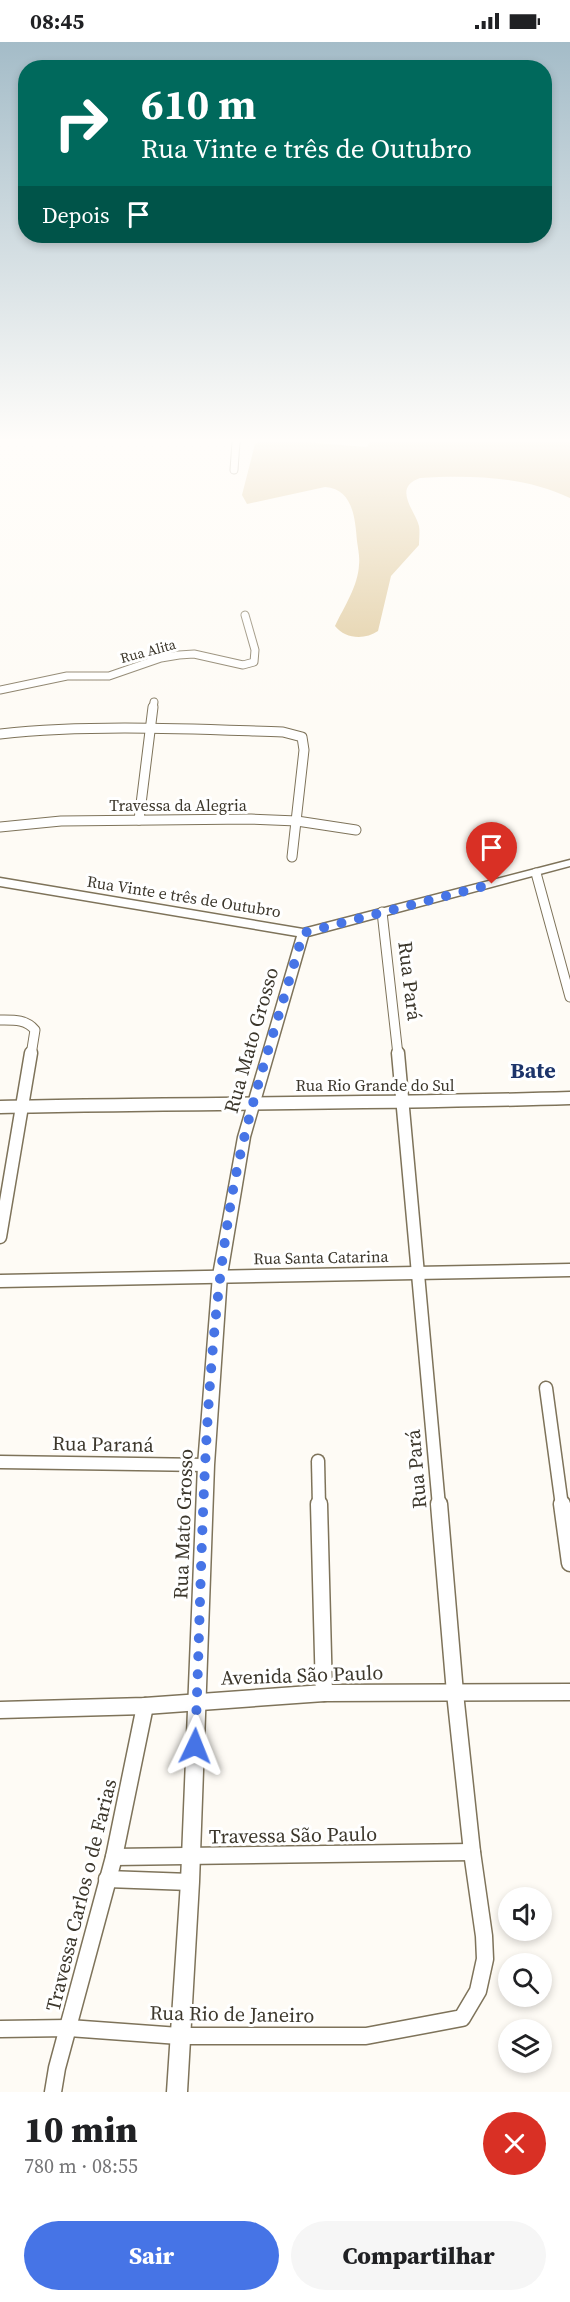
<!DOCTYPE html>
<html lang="pt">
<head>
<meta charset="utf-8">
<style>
	body { margin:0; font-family:"Source Serif 4",serif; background:#f6f6f6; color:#202124; height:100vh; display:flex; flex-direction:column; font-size:22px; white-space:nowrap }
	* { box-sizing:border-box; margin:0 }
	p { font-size:20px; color:#757577 }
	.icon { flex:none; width:33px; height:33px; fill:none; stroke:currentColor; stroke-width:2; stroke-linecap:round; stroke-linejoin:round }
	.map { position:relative; height:2050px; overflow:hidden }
	.side { display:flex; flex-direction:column; background:#fff; flex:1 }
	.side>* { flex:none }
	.hud { position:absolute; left:18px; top:18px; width:534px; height:183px; border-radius:24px; box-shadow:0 3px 9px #0003; background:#00695c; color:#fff; overflow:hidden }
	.tools { position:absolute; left:498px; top:1845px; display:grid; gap:12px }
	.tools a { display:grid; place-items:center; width:54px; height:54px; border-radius:50%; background:#fff; box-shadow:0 3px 9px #0003; font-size:30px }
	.pin { position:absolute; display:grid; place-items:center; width:51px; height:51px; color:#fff; margin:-62px -26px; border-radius:50% 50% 50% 0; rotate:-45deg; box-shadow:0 0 6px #0007 }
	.pin .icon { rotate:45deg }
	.me { position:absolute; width:66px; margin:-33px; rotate:2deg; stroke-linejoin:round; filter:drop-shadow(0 0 4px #0008) }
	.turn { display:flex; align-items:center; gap:21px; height:126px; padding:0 24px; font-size:27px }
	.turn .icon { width:78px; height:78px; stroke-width:2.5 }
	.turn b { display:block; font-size:42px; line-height:51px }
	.then { display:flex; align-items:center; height:57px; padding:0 24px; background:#0003; gap:12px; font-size:22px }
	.round { display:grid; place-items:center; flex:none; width:63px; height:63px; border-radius:32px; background:#f6f6f6 }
	.headline { display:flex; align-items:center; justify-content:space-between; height:102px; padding:0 24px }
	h1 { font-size:36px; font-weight:800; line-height:45px }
	.primary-button { display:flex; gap:12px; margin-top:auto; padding:12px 24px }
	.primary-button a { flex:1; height:69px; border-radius:36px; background:#4674e6; color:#fff; font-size:24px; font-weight:800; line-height:69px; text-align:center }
	.primary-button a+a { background:#f6f6f6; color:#202124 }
	.status { display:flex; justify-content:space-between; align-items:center; height:42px; padding:0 30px; background:#fff; direction:ltr }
	.status svg { height:16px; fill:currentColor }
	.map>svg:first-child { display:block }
	.forest { fill:#dec797 }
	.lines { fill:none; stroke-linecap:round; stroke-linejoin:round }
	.minor-far3-casing { stroke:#7e735a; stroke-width:9 }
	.minor-far2-casing { stroke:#7e735a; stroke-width:11 }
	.minor-far1-casing { stroke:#7e735a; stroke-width:15 }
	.minor-casing { stroke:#7e735a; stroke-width:19 }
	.tertiary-casing { stroke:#7e735a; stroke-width:3 }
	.minor-far3 { stroke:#fff; stroke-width:7 }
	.minor-far2 { stroke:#fff; stroke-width:9 }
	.minor-far1 { stroke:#fff; stroke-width:12 }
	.minor { stroke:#fff; stroke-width:16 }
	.tertiary { fill:#fff; fill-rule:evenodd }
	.route { stroke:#4674e6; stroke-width:10; stroke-dasharray:0 18 }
	.labels { text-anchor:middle; stroke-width:6; stroke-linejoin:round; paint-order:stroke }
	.far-street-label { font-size:14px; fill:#3c372c; stroke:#fff }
	.street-label { font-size:16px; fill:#3c372c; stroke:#fff }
	.near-street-label { font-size:20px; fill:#3c372c; stroke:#fff }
	.district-label { font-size:22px; font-weight:bold; fill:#1d346a; stroke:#fff }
</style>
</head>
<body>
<div class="status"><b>08:45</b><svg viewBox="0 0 49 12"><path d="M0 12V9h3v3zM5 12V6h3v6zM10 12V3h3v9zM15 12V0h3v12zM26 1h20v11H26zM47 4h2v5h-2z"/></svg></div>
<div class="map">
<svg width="570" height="2050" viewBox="0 0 570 2050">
	<rect width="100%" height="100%" fill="#fefbf5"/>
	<path class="forest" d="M 259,400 L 304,400 L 367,405 L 370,400 L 570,400 L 570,456 C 524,434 470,433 420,436 C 392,446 415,468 419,484 C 420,490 419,497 419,503 L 391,534 L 378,589 C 365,598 345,597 335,584 C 344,565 358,544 359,523 C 360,515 358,507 357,499 C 355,476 353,447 325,445 L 247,462 L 242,453 L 255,402 Z"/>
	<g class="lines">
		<g class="minor-far3-casing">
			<g id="minor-far3">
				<path d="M 234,428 L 236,400"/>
				<path d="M 0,648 L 67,634 L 109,634 L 161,616 L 179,613 L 194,612 L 243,623 L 254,620 L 255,608 L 245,573"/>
				<path d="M 153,666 L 154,660"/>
			</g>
		</g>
		<g class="minor-far2-casing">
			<g id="minor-far2">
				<path d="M 0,692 C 94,682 188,687 283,690 L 302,695 L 304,708 L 292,815"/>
				<path d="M 139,778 L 153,665"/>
				<path d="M 0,785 L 61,779 L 251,777 L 297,779 L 356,788"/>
				<path d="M 536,831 L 570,955"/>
				<path d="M 382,870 L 398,1013"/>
				<path d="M 0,978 C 13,978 26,977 35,988 L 31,1013"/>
			</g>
		</g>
		<g class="minor-far1-casing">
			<g id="minor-far1">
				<path d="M 398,1011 L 439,1464"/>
				<path d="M 0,1065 C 190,1061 380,1062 570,1056"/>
				<path d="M 0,1195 L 31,1011"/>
				<path d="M 0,1239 L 570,1228"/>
				<path d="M 546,1346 L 562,1464"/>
				<path d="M 318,1419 L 319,1464"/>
				<path d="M 0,1420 L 206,1423"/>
			</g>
		</g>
		<g class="minor-casing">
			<g id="minor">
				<path d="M 319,1462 L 324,1651"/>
				<path d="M 562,1462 L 570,1521"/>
				<path d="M 0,1668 L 145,1664 L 324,1651 L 570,1650"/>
				<path d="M 114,1815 L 472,1810"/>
				<path d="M 107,1837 L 190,1840"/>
				<path d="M 0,1987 L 69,1986 L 179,1994 L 366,1994 L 462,1976 L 478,1949 L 485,1917 L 484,1894 L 472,1810 L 455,1651 L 439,1462"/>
				<path d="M 53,2050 L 57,2026 L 114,1815 L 145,1664"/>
			</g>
		</g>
		<g class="tertiary-casing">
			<path id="tertiary" d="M 570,818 L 570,824 L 308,894 L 250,1095 L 227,1233 L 214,1423 L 199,1840 L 187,2050 L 167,2050 L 181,1840 L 198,1423 L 213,1233 L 238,1095 L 297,894 L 0,844 L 0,836 L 303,887 Z"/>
		</g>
		<use href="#minor-far3" class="minor-far3"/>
		<use href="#minor-far2" class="minor-far2"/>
		<use href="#minor-far1" class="minor-far1"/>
		<use href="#minor" class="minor"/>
		<use href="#tertiary" class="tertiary"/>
	</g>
	<linearGradient id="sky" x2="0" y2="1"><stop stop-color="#a4bcc8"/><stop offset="0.58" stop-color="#fffdfa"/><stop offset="1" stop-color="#fffdfa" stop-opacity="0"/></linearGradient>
	<rect width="570" height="687" fill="url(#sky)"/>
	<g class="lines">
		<path class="route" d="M 195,1704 C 203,1520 201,1330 233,1148 C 249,1061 279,976 303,891 L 492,842"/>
	</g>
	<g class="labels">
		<g class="far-street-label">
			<text transform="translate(148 609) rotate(-15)" y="5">Rua Alita</text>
		</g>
		<g class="street-label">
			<text x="178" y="769">Travessa da Alegria</text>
			<text transform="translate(184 854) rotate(9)" y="6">Rua Vinte e três de Outubro</text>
			<text x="375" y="1049">Rua Rio Grande do Sul</text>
			<text transform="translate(321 1215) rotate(-1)" y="6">Rua Santa Catarina</text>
		</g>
		<g class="near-street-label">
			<text transform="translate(410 939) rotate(83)" y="7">Rua Pará</text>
			<text transform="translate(251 998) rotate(-74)" y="7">Rua Mato Grosso</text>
			<text transform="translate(103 1402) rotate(1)" y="7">Rua Paraná</text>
			<text transform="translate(416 1427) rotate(-95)" y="7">Rua Pará</text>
			<text transform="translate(183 1482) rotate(-88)" y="7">Rua Mato Grosso</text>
			<text transform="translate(302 1633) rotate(-2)" y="7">Avenida São Paulo</text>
			<text transform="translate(293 1793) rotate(-1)" y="7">Travessa São Paulo</text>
			<text transform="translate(81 1853) rotate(-76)" y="7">Travessa Carlos o de Farias</text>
			<text transform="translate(232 1972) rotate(1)" y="7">Rua Rio de Janeiro</text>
		</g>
		<g class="district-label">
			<text x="533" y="1036">Bate</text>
		</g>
	</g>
</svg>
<div class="tools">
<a><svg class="icon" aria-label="sound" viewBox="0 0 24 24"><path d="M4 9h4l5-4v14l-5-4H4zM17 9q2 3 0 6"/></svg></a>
<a><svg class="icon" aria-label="search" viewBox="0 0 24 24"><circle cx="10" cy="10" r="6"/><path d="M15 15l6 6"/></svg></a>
<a><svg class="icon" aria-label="layers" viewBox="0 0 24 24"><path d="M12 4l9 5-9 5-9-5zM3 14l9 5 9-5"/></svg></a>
</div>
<div class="pin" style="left:492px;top:842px;background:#d93025"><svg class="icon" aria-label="arrive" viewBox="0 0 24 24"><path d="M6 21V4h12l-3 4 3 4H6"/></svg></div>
<svg class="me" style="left:195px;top:1704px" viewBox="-20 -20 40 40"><path d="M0-17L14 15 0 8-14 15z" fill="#4674e6" stroke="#fff" stroke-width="4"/></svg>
<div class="hud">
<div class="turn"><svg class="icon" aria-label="right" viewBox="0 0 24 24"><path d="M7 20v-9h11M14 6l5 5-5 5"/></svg><div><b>610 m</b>Rua Vinte e três de Outubro</div></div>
<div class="then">Depois<svg class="icon" aria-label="arrive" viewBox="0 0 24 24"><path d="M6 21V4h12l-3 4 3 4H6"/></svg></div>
</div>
</div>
<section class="side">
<div class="headline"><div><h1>10 min</h1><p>780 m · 08:55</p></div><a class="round" style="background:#d93025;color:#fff"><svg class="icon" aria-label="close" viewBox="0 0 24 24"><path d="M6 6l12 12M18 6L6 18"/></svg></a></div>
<div class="primary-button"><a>Sair</a><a>Compartilhar</a></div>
</section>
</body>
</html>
